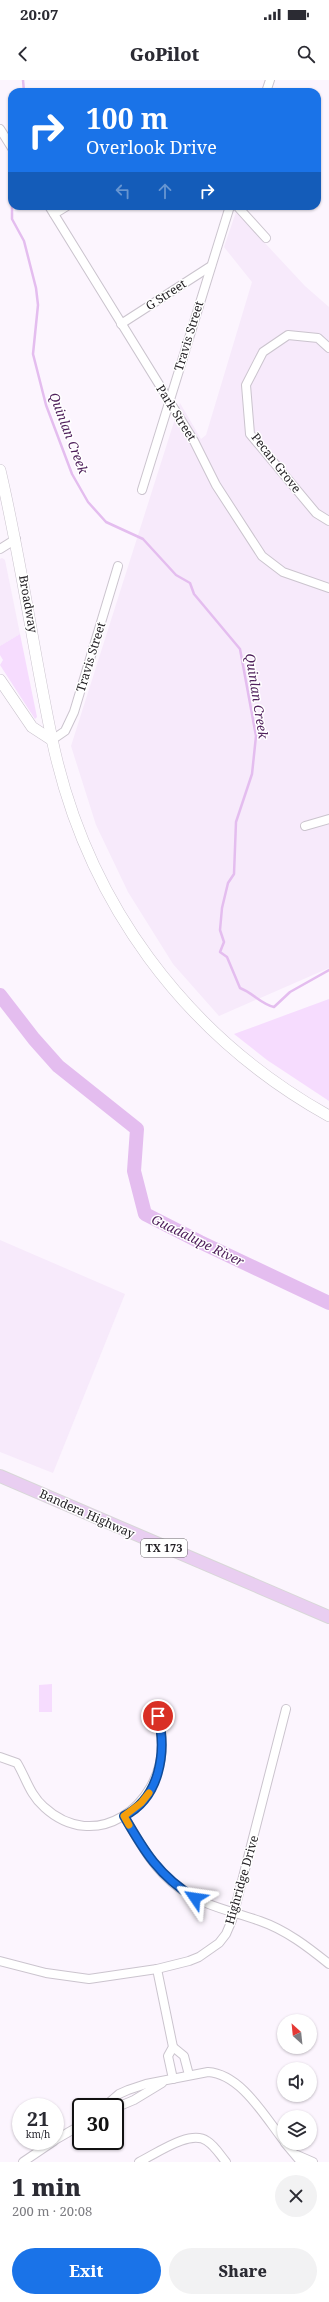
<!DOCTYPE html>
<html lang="en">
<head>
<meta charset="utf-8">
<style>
	body { margin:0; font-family:"Noto Serif",serif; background:#f2f2f3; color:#2b2b33; height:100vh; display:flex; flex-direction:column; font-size:15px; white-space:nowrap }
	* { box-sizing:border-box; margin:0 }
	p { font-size:13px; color:#7c7c81 }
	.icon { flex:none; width:22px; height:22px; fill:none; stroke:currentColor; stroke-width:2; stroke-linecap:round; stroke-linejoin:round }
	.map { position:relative; height:2082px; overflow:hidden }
	.panel { display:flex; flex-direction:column; background:#fff; flex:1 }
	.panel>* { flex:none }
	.banner { position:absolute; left:8px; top:8px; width:313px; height:122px; border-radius:12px; box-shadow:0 1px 3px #0004; background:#1a73e8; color:#fff; overflow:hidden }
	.needle { width:26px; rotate:333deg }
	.controls { position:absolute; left:277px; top:1934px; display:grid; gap:8px }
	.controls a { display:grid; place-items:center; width:40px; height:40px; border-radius:50%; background:#fff; box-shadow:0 1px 3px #0004; font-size:20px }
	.speed { position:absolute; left:12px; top:2018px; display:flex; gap:8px; font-size:20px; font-weight:700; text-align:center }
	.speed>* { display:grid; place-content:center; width:52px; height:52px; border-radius:50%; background:#fff; box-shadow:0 1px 3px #0004; line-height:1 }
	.speed small { font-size:10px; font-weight:400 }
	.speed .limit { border:2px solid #111; border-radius:6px; background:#fff; color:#111 }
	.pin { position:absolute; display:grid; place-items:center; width:34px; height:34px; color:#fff; margin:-17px; border:2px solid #fff; border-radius:50%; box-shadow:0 1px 4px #0007 }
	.me { position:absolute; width:44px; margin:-22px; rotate:302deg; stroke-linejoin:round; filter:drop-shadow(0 0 3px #0008) }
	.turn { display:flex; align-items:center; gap:14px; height:84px; padding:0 12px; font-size:18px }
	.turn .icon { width:52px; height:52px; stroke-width:2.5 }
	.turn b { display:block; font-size:28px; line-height:34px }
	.lanes { display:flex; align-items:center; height:38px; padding:0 12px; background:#0003; justify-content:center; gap:20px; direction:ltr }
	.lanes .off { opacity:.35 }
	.round { display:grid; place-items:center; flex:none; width:42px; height:42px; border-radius:21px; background:#f2f2f3 }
	.head { display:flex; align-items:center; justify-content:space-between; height:68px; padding:0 12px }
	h1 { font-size:24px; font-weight:800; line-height:30px }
	.cta { display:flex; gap:8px; margin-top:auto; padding:8px 12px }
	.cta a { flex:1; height:46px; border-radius:24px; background:#1a73e8; color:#fff; font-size:16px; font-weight:800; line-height:46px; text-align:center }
	.cta a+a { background:#f2f2f3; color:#2b2b33 }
	.status { display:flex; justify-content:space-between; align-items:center; height:28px; padding:0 20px; background:#fff; direction:ltr }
	.status svg { height:11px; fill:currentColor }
	header { display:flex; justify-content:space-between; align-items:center; height:52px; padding:0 12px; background:#fff; font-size:18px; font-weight:800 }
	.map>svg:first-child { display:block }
	.built { fill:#f7eafb }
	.green { fill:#f6dcfe }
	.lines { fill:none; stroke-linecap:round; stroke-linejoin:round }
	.stream { stroke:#e4bdef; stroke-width:2.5 }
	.river { stroke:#e4bdef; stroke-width:14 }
	.street-casing { stroke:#cbc4ce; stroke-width:10 }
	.secondary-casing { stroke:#cbc4ce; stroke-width:12 }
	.primary-casing { stroke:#d8d7d8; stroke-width:14 }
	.street { stroke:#fff; stroke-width:8 }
	.secondary { stroke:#fff; stroke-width:11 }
	.primary { stroke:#e9cef1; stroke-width:12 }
	.route-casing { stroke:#114b97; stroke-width:10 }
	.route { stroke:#1a73e8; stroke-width:7 }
	.slow { stroke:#f59e0b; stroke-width:7 }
	.labels { text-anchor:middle; stroke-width:3; stroke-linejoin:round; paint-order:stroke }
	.shield { fill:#fff; stroke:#666467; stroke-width:1 }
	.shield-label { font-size:11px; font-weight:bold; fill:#252226 }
	.street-label { font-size:12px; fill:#252226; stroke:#fff }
	.water-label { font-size:13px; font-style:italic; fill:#50215c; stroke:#fff }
</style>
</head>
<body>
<div class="status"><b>20:07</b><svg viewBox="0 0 49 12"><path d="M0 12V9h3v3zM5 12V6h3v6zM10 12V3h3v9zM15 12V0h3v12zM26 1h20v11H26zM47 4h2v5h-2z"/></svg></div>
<header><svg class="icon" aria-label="back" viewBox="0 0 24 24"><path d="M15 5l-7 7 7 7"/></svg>GoPilot<svg class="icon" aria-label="search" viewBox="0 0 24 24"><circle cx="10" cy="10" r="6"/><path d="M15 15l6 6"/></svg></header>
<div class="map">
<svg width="329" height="2082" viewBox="0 0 329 2082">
	<rect width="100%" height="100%" fill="#fcf5fe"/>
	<g class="built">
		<path d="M 236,132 L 305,206 L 329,227 L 329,888 L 219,936 L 173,884 L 128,812 L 96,745 L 71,666 L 180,323 L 201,359 L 206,355 L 252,202 L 224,167 Z"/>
		<path d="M 2,478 L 5,480 L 20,554 L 0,566 L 0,479 Z"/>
		<path d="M 0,1160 L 125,1214 L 53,1393 L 0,1372 Z"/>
	</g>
	<g class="green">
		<path d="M 20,554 L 37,637 L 35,639 L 0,585 L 3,580 L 0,575 L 0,566 Z"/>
		<path d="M 329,919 L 329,1021 L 267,980 L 234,954 Z"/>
		<path d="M 52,1604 L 52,1632 L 39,1632 L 39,1605 Z"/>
	</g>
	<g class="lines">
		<g class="stream">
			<path d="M 23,0 L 24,12"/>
			<path d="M 12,98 L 12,139 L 24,161 L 36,208 L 38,225 L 33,274 L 46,325 L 72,394 L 88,422 L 106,442 L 143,459 L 176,495 L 190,503 L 194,514 L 240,569 L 256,656 L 252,694 L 236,742 L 234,794 L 228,803 L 222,828 L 220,850 L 224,862 L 220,872 L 227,877 L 240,908 C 253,913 261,924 274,927 L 290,912 L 329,890"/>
		</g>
		<path class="river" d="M 0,915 L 34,959 L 58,986 L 137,1049 L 134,1091 L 145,1134 L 200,1162 L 329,1223"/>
		<g class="street-casing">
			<g id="street">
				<path d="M 266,12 L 270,0"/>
				<path d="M 0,49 L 12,68"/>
				<path d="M 49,126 L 194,361 L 216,405 L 262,476 L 283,492 L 329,508"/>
				<path d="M 237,126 L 266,158"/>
				<path d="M 54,134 L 67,126"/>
				<path d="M 121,244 L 211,186"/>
				<path d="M 329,268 L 318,258 L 288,255 L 263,272 L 246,305 L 250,354 L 316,433 L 329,441"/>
				<path d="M 142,410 L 230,126"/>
				<path d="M 0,469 L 16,459"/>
				<path d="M 52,660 L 65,651 L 74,632 L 118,486"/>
				<path d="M 305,746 L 329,739"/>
				<path d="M 0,1677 L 17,1683 C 26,1698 30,1715 44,1727 C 95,1774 161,1727 162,1665 C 162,1651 160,1639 151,1628"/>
				<path d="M 124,1736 C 139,1762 154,1790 179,1808 C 203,1826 232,1831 260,1841 C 286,1850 308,1867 329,1884"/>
				<path d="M 0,1881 L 46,1893 L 89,1899 L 157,1889 L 189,1881 L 199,1877 L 219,1863 L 226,1854 L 232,1840 L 286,1629"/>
				<path d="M 157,1889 L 173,1967 L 168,1976 L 173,1999"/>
				<path d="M 173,1967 L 184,1976 L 189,1995"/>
				<path d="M 104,2027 L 119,2014 L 128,2010 L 146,2004 L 208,1992 C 241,1994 265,2037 284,2061"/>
				<path d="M 115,2028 L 134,2020 L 162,2003"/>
				<path d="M 55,2060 L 81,2045"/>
				<path d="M 285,2063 L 301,2082"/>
				<path d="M 297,2075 L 313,2082"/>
				<path d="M 23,2082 L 54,2061"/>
				<path d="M 139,2082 C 156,2074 190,2049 207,2061 C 215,2066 220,2075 226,2082"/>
			</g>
		</g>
		<g class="secondary-casing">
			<g id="secondary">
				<path d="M 0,390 C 21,479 33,569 52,659 C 86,821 184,955 329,1036"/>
				<path d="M 0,600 L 32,647 L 52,660"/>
			</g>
		</g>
		<g class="primary-casing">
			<path id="primary" d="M 0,1396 L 329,1537"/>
		</g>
		<use href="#street" class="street"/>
		<use href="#secondary" class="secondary"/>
		<use href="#primary" class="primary"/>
	</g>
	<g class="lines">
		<g class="route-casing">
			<path id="route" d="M 158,1636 C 167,1672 160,1718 124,1736 C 144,1771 159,1796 195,1818"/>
		</g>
		<use href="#route" class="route"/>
		<path class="slow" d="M 129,1745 L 124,1736 L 141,1723 L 149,1713"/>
	</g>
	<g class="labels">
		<rect class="shield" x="141" y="1459" width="46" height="18" rx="3"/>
		<g class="shield-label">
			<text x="164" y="1472">TX 173</text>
		</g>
		<g class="street-label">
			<text transform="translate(166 215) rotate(-33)" y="4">G Street</text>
			<text transform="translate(189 256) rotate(-73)" y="4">Travis Street</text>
			<text transform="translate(176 333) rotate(58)" y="4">Park Street</text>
			<text transform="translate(276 383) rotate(52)" y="4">Pecan Grove</text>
			<text transform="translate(28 524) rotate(80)" y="4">Broadway</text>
			<text transform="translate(91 577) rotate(-73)" y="4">Travis Street</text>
			<text transform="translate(87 1434) rotate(24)" y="4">Bandera Highway</text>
			<text transform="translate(242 1800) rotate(-74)" y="4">Highridge Drive</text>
		</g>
		<g class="water-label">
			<text transform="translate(69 353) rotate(69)" y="5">Quinlan Creek</text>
			<text transform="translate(257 616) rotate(81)" y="5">Quinlan Creek</text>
			<text transform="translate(198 1160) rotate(26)" y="5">Guadalupe River</text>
		</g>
	</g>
</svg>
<div class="controls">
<a><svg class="needle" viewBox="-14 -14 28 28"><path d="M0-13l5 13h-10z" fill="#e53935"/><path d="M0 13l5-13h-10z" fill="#7c7c81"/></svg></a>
<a><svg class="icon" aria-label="sound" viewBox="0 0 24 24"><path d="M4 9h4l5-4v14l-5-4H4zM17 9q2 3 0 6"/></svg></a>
<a><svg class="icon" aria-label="layers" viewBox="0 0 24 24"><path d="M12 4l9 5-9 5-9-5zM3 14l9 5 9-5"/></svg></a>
</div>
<div class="speed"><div>21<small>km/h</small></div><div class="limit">30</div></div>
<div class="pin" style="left:158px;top:1636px;background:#d93025"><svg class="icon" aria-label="arrive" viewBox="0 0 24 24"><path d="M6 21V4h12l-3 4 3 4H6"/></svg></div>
<svg class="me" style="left:195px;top:1818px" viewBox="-20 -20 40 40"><path d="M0-17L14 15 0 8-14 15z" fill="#1a73e8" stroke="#fff" stroke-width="4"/></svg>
<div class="banner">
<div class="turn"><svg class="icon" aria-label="right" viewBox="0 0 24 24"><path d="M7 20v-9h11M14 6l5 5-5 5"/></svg><div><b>100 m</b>Overlook Drive</div></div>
<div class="lanes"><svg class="icon off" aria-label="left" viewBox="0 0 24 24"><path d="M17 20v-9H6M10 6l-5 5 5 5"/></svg><svg class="icon off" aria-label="ahead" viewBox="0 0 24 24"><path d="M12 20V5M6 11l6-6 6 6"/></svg><svg class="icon" aria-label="right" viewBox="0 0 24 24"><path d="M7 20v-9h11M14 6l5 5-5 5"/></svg></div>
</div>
</div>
<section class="panel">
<div class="head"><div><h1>1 min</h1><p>200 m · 20:08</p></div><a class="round"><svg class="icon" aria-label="close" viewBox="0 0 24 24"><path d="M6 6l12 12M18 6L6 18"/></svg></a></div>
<div class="cta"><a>Exit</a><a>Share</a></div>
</section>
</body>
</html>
